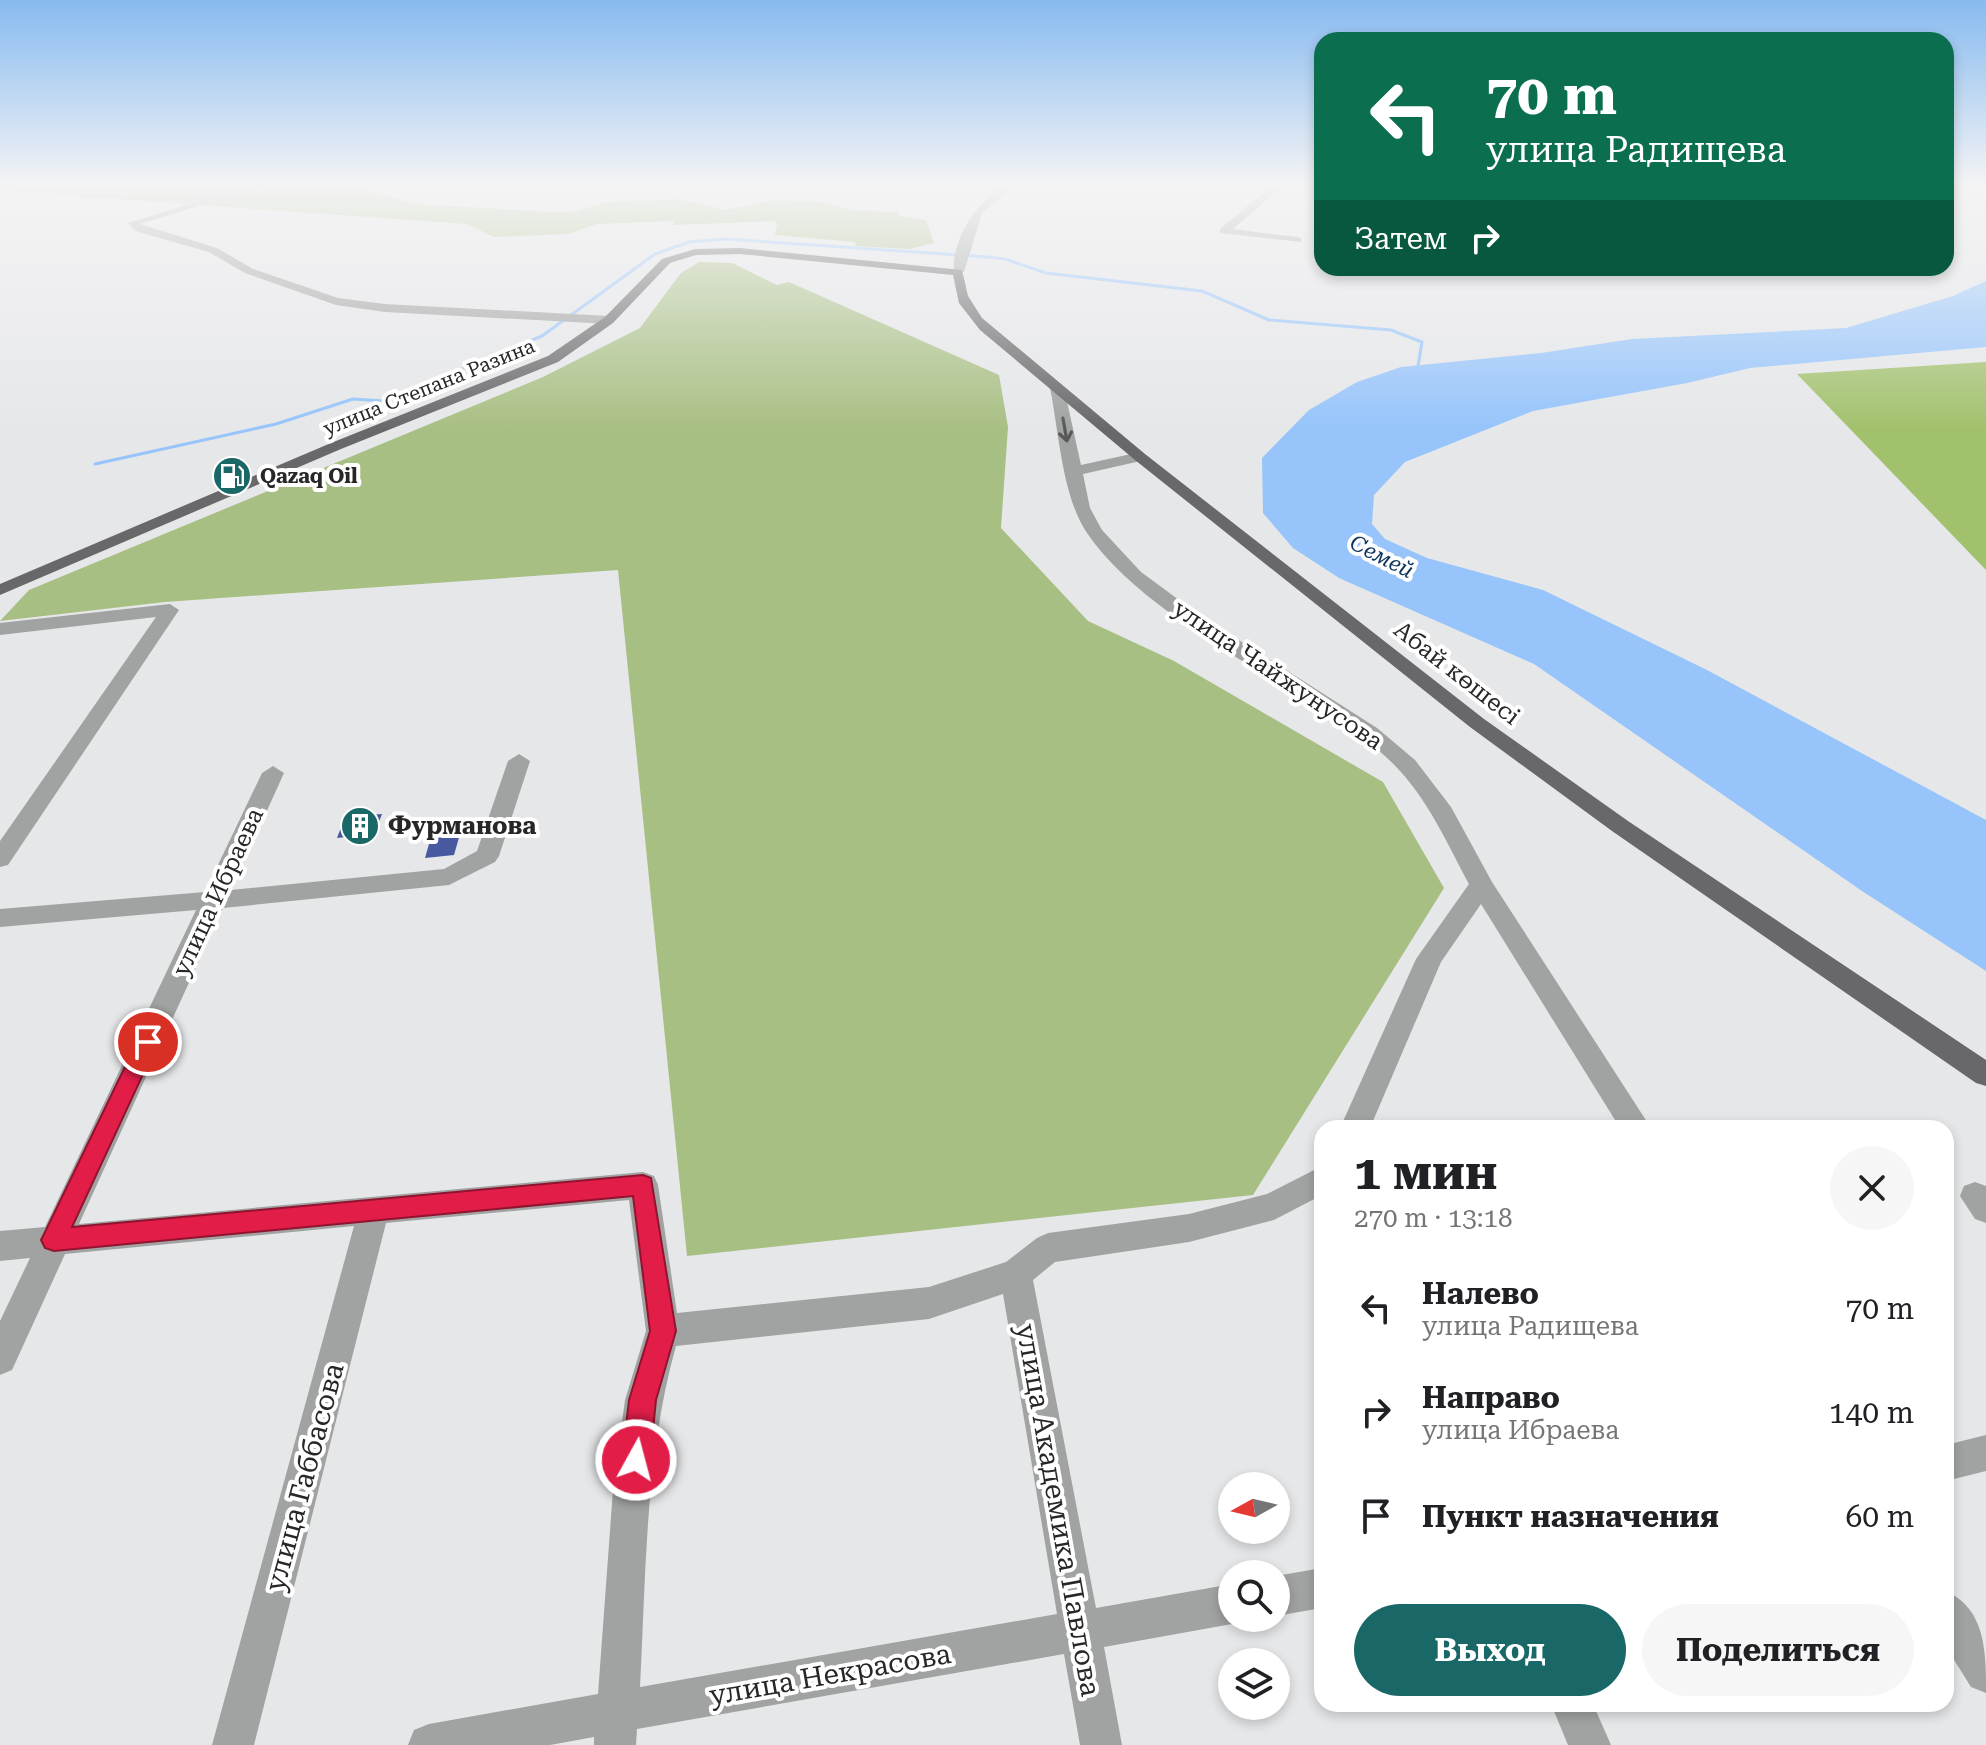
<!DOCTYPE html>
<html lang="ru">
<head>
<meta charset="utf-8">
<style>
	body { margin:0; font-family:"Roboto Serif",serif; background:#f6f6f6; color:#202124; height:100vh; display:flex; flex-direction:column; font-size:30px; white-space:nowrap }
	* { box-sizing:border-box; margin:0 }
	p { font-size:26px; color:#757577 }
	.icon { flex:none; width:44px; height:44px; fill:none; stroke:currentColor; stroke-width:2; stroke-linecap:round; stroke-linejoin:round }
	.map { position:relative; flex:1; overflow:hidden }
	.panel { position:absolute; left:1314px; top:1120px; width:640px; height:592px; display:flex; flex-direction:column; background:#fff; border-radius:24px; box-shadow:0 4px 12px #0003 }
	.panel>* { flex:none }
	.banner { position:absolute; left:1314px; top:32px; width:640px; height:244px; border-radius:24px; box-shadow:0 4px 12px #0003; background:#0b6e4f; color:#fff; overflow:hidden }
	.needle { width:52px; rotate:262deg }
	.tools { position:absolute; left:1218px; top:1472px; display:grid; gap:16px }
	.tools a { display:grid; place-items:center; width:72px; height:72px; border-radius:50%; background:#fff; box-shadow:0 4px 12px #0003; font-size:40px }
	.pin { position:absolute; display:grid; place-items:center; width:68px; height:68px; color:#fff; margin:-34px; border:4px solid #fff; border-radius:50%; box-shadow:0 2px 8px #0007 }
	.me { position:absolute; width:88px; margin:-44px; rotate:7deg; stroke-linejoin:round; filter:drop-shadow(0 0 6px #0008) }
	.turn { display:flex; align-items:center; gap:28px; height:168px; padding:0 40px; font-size:36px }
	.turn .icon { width:104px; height:104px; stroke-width:2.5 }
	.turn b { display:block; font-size:56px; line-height:68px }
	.then { display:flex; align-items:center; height:76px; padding:0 40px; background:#0003; gap:16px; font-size:30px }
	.round { display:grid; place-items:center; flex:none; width:84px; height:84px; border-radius:42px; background:#f6f6f6 }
	.headline { display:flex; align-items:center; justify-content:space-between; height:136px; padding:0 40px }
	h1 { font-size:48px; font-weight:700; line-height:60px }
	.cta { display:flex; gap:16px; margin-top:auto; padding:16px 40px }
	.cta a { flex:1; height:92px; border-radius:48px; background:#1a6768; color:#fff; font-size:32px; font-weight:700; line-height:92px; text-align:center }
	.cta a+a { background:#f6f6f6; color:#202124 }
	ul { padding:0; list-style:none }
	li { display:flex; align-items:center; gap:24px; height:104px; padding:0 40px }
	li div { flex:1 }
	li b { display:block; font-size:30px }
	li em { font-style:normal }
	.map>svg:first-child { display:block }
	.commercial { fill:#ecd6e4 }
	.green { fill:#a8bf83 }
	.forest { fill:#a2c16d }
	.water { fill:#96c4fb }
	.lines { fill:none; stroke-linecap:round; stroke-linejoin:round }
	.stream { stroke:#96c4fb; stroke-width:3 }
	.building { fill:#4859a0 }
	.minor { fill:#a1a2a2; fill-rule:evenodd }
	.major { fill:#68686a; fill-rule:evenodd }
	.oneway { stroke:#585859 }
	.route { fill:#e11d48; stroke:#92132f; stroke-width:2 }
	.labels { text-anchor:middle; stroke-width:8; stroke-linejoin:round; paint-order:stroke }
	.far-street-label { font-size:20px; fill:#272728; stroke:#fff }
	.far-poi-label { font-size:20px; font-weight:bold; fill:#272728; stroke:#fff; text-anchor:start }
	.far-water-label { font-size:22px; font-style:italic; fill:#0e3661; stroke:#fff }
	.street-label { font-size:24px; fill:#272728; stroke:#fff }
	.poi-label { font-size:24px; font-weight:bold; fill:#272728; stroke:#fff; text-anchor:start }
	.near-street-label { font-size:28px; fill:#272728; stroke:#fff }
</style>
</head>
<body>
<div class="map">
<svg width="1986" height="1745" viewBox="0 0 1986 1745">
	<rect width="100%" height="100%" fill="#e6e7e9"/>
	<path class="commercial" d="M 812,185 L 1004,185 L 970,203 Z"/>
	<g class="green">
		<path d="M 0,185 L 342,185 L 366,188 L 412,204 L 552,212 L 577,211 L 605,202 L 679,199 L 726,210 L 774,200 L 823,202 L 849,210 L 898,212 L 900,216 L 926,220 L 934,243 L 909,249 L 856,246 L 855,242 L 775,235 L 777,224 L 774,221 L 674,225 L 674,221 L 597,224 L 568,234 L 494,237 L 467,224 L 0,191 Z"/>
		<path d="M 699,262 L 732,263 L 777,285 L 789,282 L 999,375 L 1008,427 L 1001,528 L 1088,621 L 1174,661 L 1383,782 L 1444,888 L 1253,1195 L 687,1256 L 618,570 L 165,602 L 0,621 L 29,590 L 543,377 L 640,328 L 681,273 Z"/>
	</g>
	<path class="forest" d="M 1986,362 L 1986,570 L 1797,374 Z"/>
	<path class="water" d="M 1986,281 L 1986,347 L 1750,368 L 1687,383 L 1533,411 L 1405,462 L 1374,495 L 1372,524 L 1385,539 L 1427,558 L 1543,590 L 1707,670 L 1986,820 L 1986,971 L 1862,891 L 1534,664 L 1339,578 L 1293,548 L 1263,513 L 1262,458 L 1309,410 L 1357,382 L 1401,367 L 1541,353 L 1632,339 L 1846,328 L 1953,296 Z"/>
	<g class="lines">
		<path class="stream" d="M 95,464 L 276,424 L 353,399 L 385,401 L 542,336 L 655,254 L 689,242 L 726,239 L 988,257 L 1005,259 L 1046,273 L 1202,291 L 1269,320 L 1391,330 L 1422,342 L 1417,372"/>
	</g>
	<g class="building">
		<path d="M 382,814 L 374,834 L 337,838 L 345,817 Z"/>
		<path d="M 460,834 L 454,855 L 425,858 L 431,837 Z"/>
	</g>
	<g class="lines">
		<g class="minor">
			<path d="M 251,185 L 266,185 L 140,224 L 217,248 L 253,269 L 338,298 L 385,304 L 609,316 L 615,320 L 609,324 L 385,312 L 336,305 L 245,273 L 209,252 L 135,231 L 128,223 Z"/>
			<path d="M 1004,185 L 1015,185 L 982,213 L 964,272 L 954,274 C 951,240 975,204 1004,185 Z"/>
			<path d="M 1273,185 L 1284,185 L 1233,229 L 1297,237 L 1301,238 L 1301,242 L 1220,233 L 1220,229 Z"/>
			<path d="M 1057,384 L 1064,388 L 1081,465 L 1140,452 L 1148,457 L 1145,460 L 1083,474 L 1090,508 L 1102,530 L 1141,572 L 1198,614 L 1377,728 L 1415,760 L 1451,807 L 1492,882 L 1651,1128 L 1620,1128 L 1481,904 L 1441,962 L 1370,1128 L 1340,1128 L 1416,959 L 1469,884 C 1448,845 1430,804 1400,771 C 1377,745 1347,727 1318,708 C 1246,661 1136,605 1087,533 C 1062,496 1059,432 1050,388 Z"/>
			<path d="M 170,604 L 179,610 L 8,865 L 0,867 L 0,841 L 156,617 L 0,635 L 0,623 Z"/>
			<path d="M 519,754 L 530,761 L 499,856 L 495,862 L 449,885 L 223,908 L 79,1224 L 643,1172 L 654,1176 L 658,1185 L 677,1313 L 929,1287 L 1006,1262 L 1037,1238 L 1048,1233 L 1189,1214 L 1267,1194 L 1322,1166 L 1322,1195 L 1274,1220 L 1189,1242 L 1055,1262 L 1033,1280 L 1096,1608 L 1232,1584 L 1232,1618 L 1246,1618 L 1232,1624 L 1104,1647 L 1122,1745 L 1080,1745 L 1064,1654 L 637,1729 L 636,1745 L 594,1745 L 594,1737 L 550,1745 L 408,1745 L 414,1730 L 429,1724 L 598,1694 L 613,1490 L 625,1400 L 646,1331 L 629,1200 L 386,1223 L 254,1745 L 212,1745 L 354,1226 L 65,1254 L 12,1370 L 0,1375 L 0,1321 L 30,1258 L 0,1261 L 0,1231 L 45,1227 L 196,910 L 0,927 L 0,909 L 205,892 L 262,773 L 273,766 L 284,773 L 231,890 L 444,869 L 477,851 L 508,761 ZM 1003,1294 L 1057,1614 L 640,1687 C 646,1573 645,1456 676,1346 L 929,1319 Z"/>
			<path d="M 1975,1182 L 1986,1186 L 1986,1223 L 1975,1219 L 1960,1196 L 1964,1186 Z"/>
			<path d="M 1986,1435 L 1986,1471 L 1946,1481 L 1946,1445 Z"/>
			<path d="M 1322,1568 L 1322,1608 L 1276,1616 L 1276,1576 Z"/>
			<path d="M 1946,1591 C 1986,1609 1986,1653 1986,1693 L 1971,1687 L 1946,1647 Z"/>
			<path d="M 1551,1704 L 1593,1704 L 1611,1745 L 1568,1745 Z"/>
		</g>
		<path class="major" d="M 740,248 L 962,270 L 968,296 L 982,318 L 1145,454 L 1484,719 L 1628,821 L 1986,1060 L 1986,1086 L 1976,1083 L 1612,831 L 1470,727 L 1135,460 L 980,330 L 959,303 L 953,275 L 740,254 L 696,255 L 670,263 L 613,323 L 558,362 L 341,449 L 0,595 L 0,584 L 331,443 L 548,356 L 605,317 L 662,259 L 695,249 Z"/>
	</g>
	<defs><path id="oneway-shaft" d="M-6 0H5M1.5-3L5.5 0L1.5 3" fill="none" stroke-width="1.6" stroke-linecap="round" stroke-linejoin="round" transform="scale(2)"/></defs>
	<use class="oneway" href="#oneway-shaft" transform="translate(1065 430) rotate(80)"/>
	<linearGradient id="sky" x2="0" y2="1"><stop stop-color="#87baf0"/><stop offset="0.43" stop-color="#f4f4f5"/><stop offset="1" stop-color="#f4f4f5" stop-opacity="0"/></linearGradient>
	<rect width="1986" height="429" fill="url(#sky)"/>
	<path class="route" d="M 148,1034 L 155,1036 L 158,1042 L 72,1227 L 643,1175 L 651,1178 L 676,1331 L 656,1400 L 650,1460 L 646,1470 L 636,1474 L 626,1470 L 622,1460 L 629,1400 L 650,1331 L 633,1196 L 54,1251 L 45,1248 L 41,1240 L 45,1232 L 137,1042 L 140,1036 Z"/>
	<defs>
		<g id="fuel-disc" transform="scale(2)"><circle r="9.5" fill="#1a6768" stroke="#fff"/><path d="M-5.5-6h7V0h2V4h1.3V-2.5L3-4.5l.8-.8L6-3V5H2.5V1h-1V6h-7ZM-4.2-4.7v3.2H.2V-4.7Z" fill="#fff"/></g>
		<g id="building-disc" transform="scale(2)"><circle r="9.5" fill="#1a6768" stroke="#fff"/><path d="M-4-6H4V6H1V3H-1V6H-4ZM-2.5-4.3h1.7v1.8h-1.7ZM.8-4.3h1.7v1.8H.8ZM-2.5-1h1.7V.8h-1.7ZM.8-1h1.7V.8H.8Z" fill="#fff"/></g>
	</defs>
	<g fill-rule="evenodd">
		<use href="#fuel-disc" x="232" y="476"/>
		<use href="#building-disc" x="360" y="826"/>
	</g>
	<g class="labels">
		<g class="far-street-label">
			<text transform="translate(429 387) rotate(-22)" y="7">улица Степана Разина</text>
		</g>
		<g class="far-poi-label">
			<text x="260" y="483">Qazaq Oil</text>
		</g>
		<g class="far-water-label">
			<text transform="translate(1382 556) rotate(27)" y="8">Семей</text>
		</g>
		<g class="street-label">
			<text transform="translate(1457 673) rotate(38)" y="8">Абай көшесі</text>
			<text transform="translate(1278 675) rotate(34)" y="8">улица Чайжунусова</text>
			<text transform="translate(218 892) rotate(-65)" y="8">улица Ибраева</text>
		</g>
		<g class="poi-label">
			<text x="388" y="834">Фурманова</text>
		</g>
		<g class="near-street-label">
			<text transform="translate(304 1477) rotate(-75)" y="10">улица Габбасова</text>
			<text transform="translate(1059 1510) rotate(80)" y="10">улица Академика Павлова</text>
			<text transform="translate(830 1674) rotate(-10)" y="10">улица Некрасова</text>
		</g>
	</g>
</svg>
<div class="tools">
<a><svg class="needle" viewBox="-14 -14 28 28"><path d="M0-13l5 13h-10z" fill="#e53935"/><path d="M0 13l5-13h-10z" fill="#757577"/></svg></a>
<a><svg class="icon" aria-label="search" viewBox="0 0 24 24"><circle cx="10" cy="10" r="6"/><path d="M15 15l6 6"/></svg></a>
<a><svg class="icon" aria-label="layers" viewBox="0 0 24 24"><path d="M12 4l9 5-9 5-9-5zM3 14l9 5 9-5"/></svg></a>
</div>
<div class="pin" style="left:148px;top:1042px;background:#d93025"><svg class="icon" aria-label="arrive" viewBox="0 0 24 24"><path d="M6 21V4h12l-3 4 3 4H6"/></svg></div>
<svg class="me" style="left:636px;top:1460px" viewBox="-20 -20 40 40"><circle r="17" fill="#e11d48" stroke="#fff" stroke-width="3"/><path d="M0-11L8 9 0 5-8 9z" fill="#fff"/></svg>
<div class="banner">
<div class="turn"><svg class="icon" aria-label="left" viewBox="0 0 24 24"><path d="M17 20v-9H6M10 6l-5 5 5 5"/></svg><div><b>70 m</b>улица Радищева</div></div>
<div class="then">Затем<svg class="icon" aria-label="right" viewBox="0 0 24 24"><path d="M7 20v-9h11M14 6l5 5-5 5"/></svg></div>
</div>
<section class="panel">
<div class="headline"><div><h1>1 мин</h1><p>270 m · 13:18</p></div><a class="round"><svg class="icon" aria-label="close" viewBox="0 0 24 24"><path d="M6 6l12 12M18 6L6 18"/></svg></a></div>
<ul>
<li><svg class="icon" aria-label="left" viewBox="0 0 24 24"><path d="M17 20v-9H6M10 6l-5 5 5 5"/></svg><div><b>Налево</b><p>улица Радищева</p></div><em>70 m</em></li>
<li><svg class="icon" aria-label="right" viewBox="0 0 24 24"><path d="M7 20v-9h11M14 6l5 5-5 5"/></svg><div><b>Направо</b><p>улица Ибраева</p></div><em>140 m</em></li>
<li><svg class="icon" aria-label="arrive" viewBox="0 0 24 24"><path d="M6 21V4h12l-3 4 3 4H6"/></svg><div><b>Пункт назначения</b></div><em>60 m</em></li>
</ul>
<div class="cta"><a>Выход</a><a>Поделиться</a></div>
</section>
</div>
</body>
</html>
